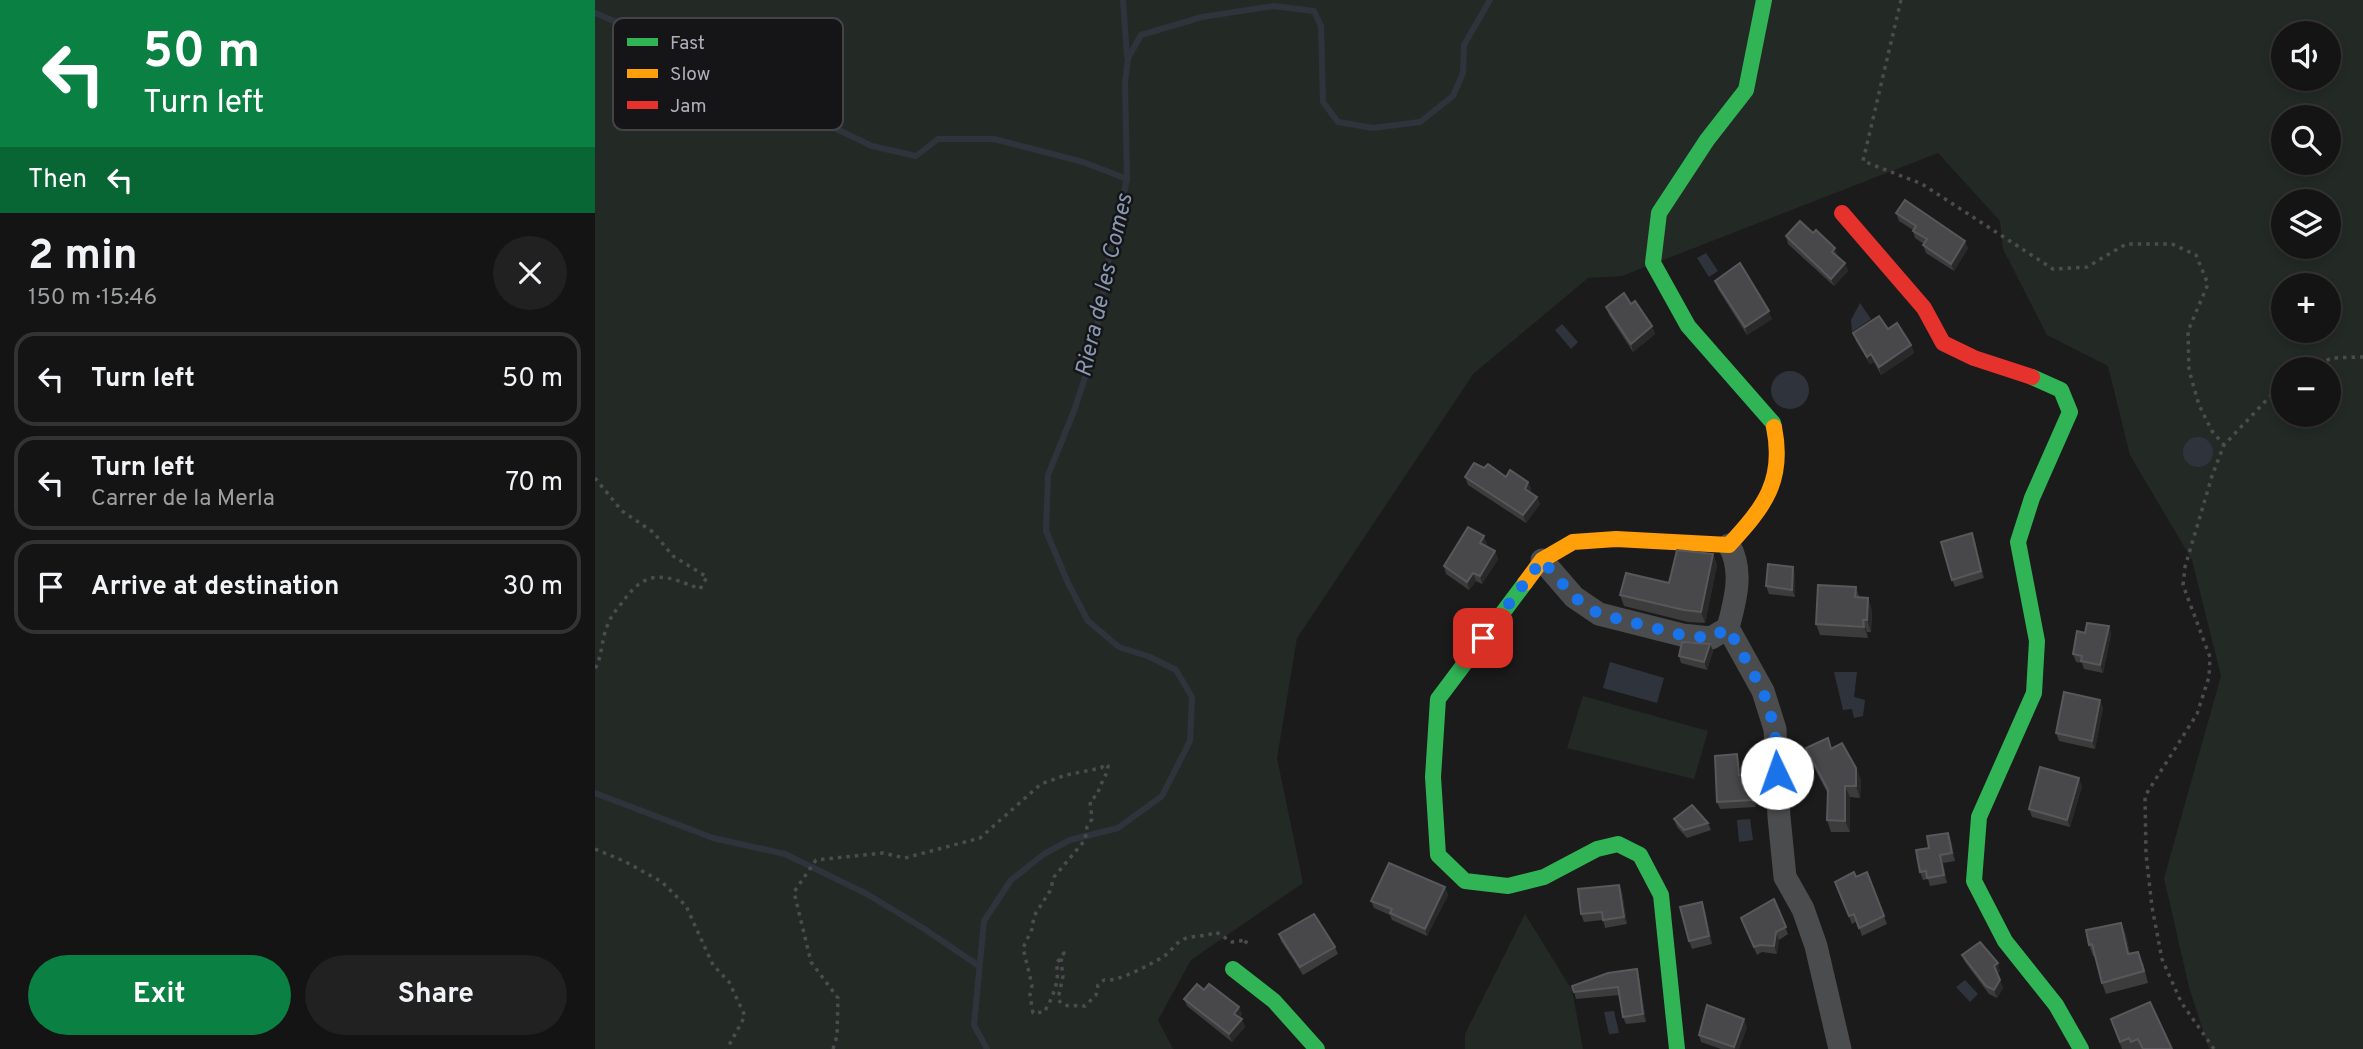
<!DOCTYPE html>
<html lang="en">
<head>
<meta charset="utf-8">
<style>
	body { margin:0; font-family:Overpass,sans-serif; background:#212122; color:#f1f3f6; height:100vh; display:flex; flex-direction:column; font-size:26px; white-space:nowrap }
	* { box-sizing:border-box; margin:0 }
	p { font-size:23px; color:#9d9ea0 }
	.icon { flex:none; width:38px; height:38px; fill:none; stroke:currentColor; stroke-width:2; stroke-linecap:round; stroke-linejoin:round }
	.map { position:relative; flex:1; overflow:hidden }
	.sheet { display:flex; flex-direction:column; background:#141414; width:595px }
	.sheet>* { flex:none }
	.banner { background:#0b8043; color:#fff; overflow:hidden }
	.controls { position:absolute; left:1676px; top:21px; display:grid; gap:14px }
	.controls a { display:grid; place-items:center; width:70px; height:70px; border-radius:50%; background:#141414; box-shadow:0 4px 10px #0003,0 0 0 2px #333334; font-size:35px }
	.pin { position:absolute; display:grid; place-items:center; width:60px; height:60px; color:#fff; margin:-30px; border-radius:14px; box-shadow:0 4px 10px #0006 }
	.me { position:absolute; width:77px; margin:-38px; rotate:357deg; stroke-linejoin:round; filter:drop-shadow(0 0 5px #0008) }
	.turn { display:flex; align-items:center; gap:24px; height:147px; padding:0 28px; font-size:32px }
	.turn .icon { width:91px; height:91px; stroke-width:2.5 }
	.turn b { display:block; font-size:49px; line-height:60px }
	.then { display:flex; align-items:center; height:66px; padding:0 28px; background:#0003; gap:14px; font-size:26px }
	.round { display:grid; place-items:center; flex:none; width:74px; height:74px; border-radius:37px; background:#212122 }
	.headline { display:flex; align-items:center; justify-content:space-between; height:119px; padding:0 28px }
	h1 { font-size:42px; font-weight:700; line-height:52px }
	.cta { display:flex; gap:14px; margin-top:auto; padding:14px 28px }
	.cta a { flex:1; height:80px; border-radius:42px; background:#0b8043; color:#fff; font-size:28px; font-weight:700; line-height:80px; text-align:center }
	.cta a+a { background:#212122; color:#f1f3f6 }
	ul { padding:0; list-style:none }
	li { display:flex; align-items:center; gap:21px; height:94px; margin:0 14px 10px; padding:0 14px; border:4px solid #333334; border-radius:21px }
	li div { flex:1 }
	li b { display:block; font-size:26px }
	li em { font-style:normal }
	main { display:flex; flex:1; min-height:0 }
	.map>svg:first-child { display:block }
	.green { fill:#232a25; fill-rule:evenodd }
	.water { fill:#2f343c }
	.lines { fill:none; stroke-linecap:round; stroke-linejoin:round }
	.stream { stroke:#2f343c; stroke-width:6 }
	.path { stroke:#4c4c50; stroke-width:3.5; stroke-dasharray:3.5 5; stroke-linecap:butt }
	.street { stroke:#4b4c4e; stroke-width:23 }
	.fast { stroke:#30b455; stroke-width:16 }
	.slow { stroke:#ff9f0a; stroke-width:16 }
	.jam { stroke:#e5322d; stroke-width:16 }
	.wall { fill:#3c3c3c }
	.shaded-wall { fill:#292929 }
	.building { fill:#48484a; stroke:#58585c; stroke-width:2 }
	.route { stroke:#1a73e8; stroke-width:12; stroke-dasharray:0 21.6 }
	.labels { text-anchor:middle; stroke-width:5; stroke-linejoin:round; paint-order:stroke }
	.water-label { font-size:23px; font-style:italic; fill:#8897b2; stroke:#151517 }
	.key { fill:#151517; stroke:#434348; stroke-width:2 }
	.key-label { font-size:19px; fill:#aeafba }
</style>
</head>
<body>
<main>
<section class="sheet">
<div class="banner">
<div class="turn"><svg class="icon" aria-label="left" viewBox="0 0 24 24"><path d="M17 20v-9H6M10 6l-5 5 5 5"/></svg><div><b>50 m</b>Turn left</div></div>
<div class="then">Then<svg class="icon" aria-label="left" viewBox="0 0 24 24"><path d="M17 20v-9H6M10 6l-5 5 5 5"/></svg></div>
</div>
<div class="headline"><div><h1>2 min</h1><p>150 m · 15:46</p></div><a class="round"><svg class="icon" aria-label="close" viewBox="0 0 24 24"><path d="M6 6l12 12M18 6L6 18"/></svg></a></div>
<ul>
<li><svg class="icon" aria-label="left" viewBox="0 0 24 24"><path d="M17 20v-9H6M10 6l-5 5 5 5"/></svg><div><b>Turn left</b></div><em>50 m</em></li>
<li><svg class="icon" aria-label="left" viewBox="0 0 24 24"><path d="M17 20v-9H6M10 6l-5 5 5 5"/></svg><div><b>Turn left</b><p>Carrer de la Merla</p></div><em>70 m</em></li>
<li><svg class="icon" aria-label="arrive" viewBox="0 0 24 24"><path d="M6 21V4h12l-3 4 3 4H6"/></svg><div><b>Arrive at destination</b></div><em>30 m</em></li>
</ul>
<div class="cta"><a>Exit</a><a>Share</a></div>
</section>
<div class="map">
<svg width="1768" height="1049" viewBox="0 0 1768 1049">
	<rect width="100%" height="100%" fill="#1b1b1b"/>
	<g class="green">
		<path d="M 0,0 L 1768,0 L 1768,1049 L 1614,1049 L 1594,987 L 1569,878 L 1626,676 L 1597,560 L 1535,455 L 1513,366 L 1452,335 L 1408,249 L 1405,221 L 1343,153 L 1027,276 L 993,278 L 878,374 L 702,638 L 682,758 L 708,883 L 596,960 L 563,1020 L 578,1049 L 0,1049 ZM 1689,33 L 1734,33 L 1734,79 L 1689,79 ZM 1689,117 L 1734,117 L 1734,163 L 1689,163 ZM 1689,201 L 1734,201 L 1734,247 L 1689,247 ZM 1689,285 L 1734,285 L 1734,331 L 1689,331 ZM 1689,369 L 1734,369 L 1734,415 L 1689,415 Z"/>
		<path d="M 988,696 L 1113,731 L 1099,779 L 972,748 Z"/>
		<path d="M 930,914 L 977,990 L 988,1049 L 870,1049 L 870,1034 Z"/>
	</g>
	<g class="water">
		<path d="M 1111,253 L 1123,271 L 1114,277 L 1102,258 Z"/>
		<path d="M 1265,303 L 1276,319 L 1257,332 L 1256,320 Z"/>
		<path d="M 967,324 L 983,342 L 976,349 L 960,330 Z"/>
		<circle cx="1195" cy="390" r="19"/>
		<circle cx="1603" cy="452" r="15"/>
		<path d="M 1015,662 L 1069,678 L 1062,703 L 1008,688 Z"/>
		<path d="M 1239,672 L 1262,672 L 1259,697 L 1270,700 L 1268,716 L 1259,718 L 1257,709 L 1248,710 Z"/>
		<path d="M 1155,819 L 1158,840 L 1144,842 L 1142,820 Z"/>
		<path d="M 1370,980 L 1383,994 L 1375,1002 L 1361,987 Z"/>
		<path d="M 1019,1011 L 1024,1033 L 1014,1034 L 1009,1012 Z"/>
	</g>
	<g class="lines">
		<g class="stream">
			<path d="M 528,0 L 532,57"/>
			<path d="M 0,13 L 104,57 L 204,111 L 277,146 L 321,156 L 343,139 L 399,139 L 488,162 L 532,179"/>
			<path d="M 0,793 L 118,838 L 190,854 L 272,894 L 328,928 L 384,966"/>
			<path d="M 392,1049 L 379,1025 L 389,921 L 416,880 L 449,854 L 475,840 L 523,828 L 567,796 L 595,741 L 597,697 L 581,670 L 555,657 L 524,647 L 493,621 L 473,583 L 451,531 L 453,475 L 479,411 L 497,356 L 515,252 L 532,179 L 530,83 L 533,58 L 546,35 L 607,17 L 679,6 L 719,11 L 726,26 L 728,102 L 743,122 L 778,128 L 825,122 L 858,96 L 868,73 L 869,45 L 895,0"/>
		</g>
		<g class="path">
			<path d="M 1306,0 L 1268,161 L 1327,184 L 1458,269 L 1492,267 L 1531,244 L 1577,244 L 1601,255 L 1613,284 L 1593,331 L 1594,370 L 1604,405 L 1617,431 L 1629,445"/>
			<path d="M 1717,369 L 1736,358 L 1768,357"/>
			<path d="M 0,478 L 27,511 L 58,532 L 78,556 L 112,577 L 105,589 C 72,576 53,567 29,600 C 24,607 17,614 14,622 C 6,637 8,655 0,669"/>
			<path d="M 0,849 L 29,861 L 67,882 L 91,906 L 118,965 L 134,982 L 150,1016 L 132,1049"/>
			<path d="M 238,1049 L 242,1036 L 243,998 L 216,962 L 199,892 L 221,860 L 288,853 L 310,858 L 385,838 L 446,784 L 471,775 L 506,768 L 510,764 L 513,766 C 512,777 504,784 503,794 L 495,801 L 497,819 L 492,827 L 490,840 L 459,877 L 455,891 L 439,916 L 437,929 L 428,948 L 437,985 L 435,995 L 438,1013 L 449,1012 C 457,1000 466,978 461,964 L 469,953 L 466,961 L 468,976 L 463,999 C 470,1010 479,1004 490,1006 L 501,995 L 503,985 L 509,980 C 521,983 557,964 569,956 C 576,952 580,943 589,939 C 599,935 611,937 621,932 L 637,942 L 652,940 L 648,948"/>
			<path d="M 1619,1049 L 1586,1002 L 1567,959 L 1557,907 L 1551,854 L 1550,796 L 1602,714 L 1614,677 L 1615,657 L 1588,585 L 1590,567 L 1617,476 L 1629,445 L 1680,391 L 1689,386"/>
		</g>
		<g class="street">
			<path d="M 1134,545 C 1149,571 1140,601 1133,628 L 1168,691 L 1180,729 L 1184,817 L 1190,877 L 1208,909 L 1221,946 L 1245,1049"/>
			<path d="M 947,560 L 979,597 L 1004,614 L 1087,635 L 1116,638 L 1133,628"/>
		</g>
		<g class="fast">
			<path d="M 1169,0 L 1151,90 L 1112,140 L 1064,213 L 1058,263 L 1093,326 L 1178,423 L 1179,427"/>
			<path d="M 1437,377 L 1466,390 L 1475,412 L 1437,498 L 1423,542 L 1442,641 L 1439,693 L 1384,817 L 1379,881 L 1410,941 L 1461,1005 L 1486,1049"/>
			<path d="M 930,583 L 843,699 L 838,777 L 843,855 L 870,881 L 913,886 L 949,877 L 1002,849 L 1023,844 L 1045,855 L 1066,895 L 1082,1049"/>
			<path d="M 638,969 L 679,1001 L 722,1049"/>
		</g>
		<path class="slow" d="M 930,583 L 947,560 L 978,542 L 1021,539 L 1134,545 C 1169,507 1190,481 1179,427"/>
		<path class="jam" d="M 1247,213 L 1329,308 L 1348,343 L 1379,358 L 1437,377"/>
	</g>
	<g class="wall">
		<path d="M 1301,213 L 1373,248 L 1359,271 L 1331,253 L 1328,245 L 1329,244 L 1320,238 L 1318,231 L 1318,230 L 1304,221 Z"/>
		<path d="M 1191,236 L 1243,255 L 1242,257 L 1250,263 L 1253,271 L 1239,286 L 1193,244 Z"/>
		<path d="M 1120,281 L 1177,319 L 1152,335 L 1123,289 Z"/>
		<path d="M 1036,304 L 1057,326 L 1060,334 L 1038,352 L 1014,315 L 1011,307 Z"/>
		<path d="M 1293,329 L 1316,345 L 1319,353 L 1286,375 L 1279,362 L 1275,364 L 1261,341 L 1258,333 Z"/>
		<path d="M 889,468 L 911,477 L 933,482 L 936,489 L 935,492 L 942,497 L 945,504 L 931,523 L 873,485 L 870,477 Z"/>
		<path d="M 1380,541 L 1389,578 L 1360,587 L 1357,580 Z"/>
		<path d="M 892,544 L 891,546 L 900,551 L 903,559 L 887,584 L 881,581 L 874,590 L 851,574 L 849,566 Z"/>
		<path d="M 1118,554 L 1122,565 L 1110,623 L 1093,622 L 1029,606 L 1025,595 L 1074,583 Z"/>
		<path d="M 1200,575 L 1200,597 L 1174,594 L 1171,586 Z"/>
		<path d="M 1261,587 L 1264,597 L 1277,610 L 1276,632 L 1272,632 L 1273,638 L 1225,635 L 1221,624 Z"/>
		<path d="M 1514,626 L 1516,634 L 1508,673 L 1489,669 L 1487,663 L 1481,662 L 1478,654 L 1490,633 Z"/>
		<path d="M 1115,644 L 1118,651 L 1112,670 L 1086,663 L 1084,656 Z"/>
		<path d="M 1505,700 L 1508,708 L 1500,749 L 1464,741 L 1461,733 Z"/>
		<path d="M 1211,748 L 1237,748 L 1261,768 L 1266,780 L 1265,798 L 1255,797 L 1255,832 L 1236,832 L 1232,820 L 1233,794 L 1215,760 Z"/>
		<path d="M 1145,762 L 1146,775 L 1160,782 L 1161,807 L 1125,809 L 1122,802 Z"/>
		<path d="M 1487,786 L 1475,827 L 1437,817 L 1434,809 Z"/>
		<path d="M 1079,819 L 1113,823 L 1116,830 L 1092,838 L 1082,827 Z"/>
		<path d="M 1356,841 L 1360,861 L 1348,863 L 1352,883 L 1335,886 L 1333,879 L 1328,880 L 1325,872 L 1334,848 Z"/>
		<path d="M 1272,872 L 1292,924 L 1267,936 L 1262,921 L 1257,924 L 1243,890 L 1261,877 Z"/>
		<path d="M 1024,885 L 1027,892 L 1032,924 L 1010,928 L 1008,920 L 989,922 L 986,914 Z"/>
		<path d="M 850,887 L 853,895 L 832,936 L 797,920 L 795,915 L 779,908 L 776,901 Z"/>
		<path d="M 1179,899 L 1193,934 L 1184,940 L 1182,954 L 1167,952 L 1162,955 L 1149,925 Z"/>
		<path d="M 1110,910 L 1117,944 L 1097,949 L 1094,941 Z"/>
		<path d="M 1526,923 L 1531,935 L 1535,954 L 1548,963 L 1553,983 L 1511,994 L 1507,983 L 1500,956 L 1498,956 L 1494,945 Z"/>
		<path d="M 684,934 L 740,947 L 743,954 L 708,975 L 686,941 Z"/>
		<path d="M 1367,955 L 1405,971 L 1402,973 L 1408,988 L 1402,998 L 1394,994 L 1370,962 Z"/>
		<path d="M 1042,969 L 1044,977 L 1051,1022 L 1031,1024 L 1028,1017 L 1025,995 L 981,999 L 979,992 Z"/>
		<path d="M 609,990 L 647,1014 L 645,1017 L 650,1027 L 637,1042 L 592,1006 L 589,999 Z"/>
		<path d="M 1516,1019 L 1577,1049 L 1527,1049 Z"/>
		<path d="M 1152,1027 L 1144,1049 L 1126,1049 L 1106,1042 L 1104,1035 Z"/>
	</g>
	<g class="shaded-wall">
		<path d="M 1370,241 L 1373,248 L 1359,271 L 1356,264 Z"/>
		<path d="M 1240,248 L 1243,255 L 1240,260 L 1237,252 Z"/>
		<path d="M 1250,263 L 1253,271 L 1239,286 L 1236,279 Z"/>
		<path d="M 1174,311 L 1177,319 L 1152,335 L 1150,327 Z"/>
		<path d="M 1057,326 L 1060,334 L 1038,352 L 1036,344 Z"/>
		<path d="M 1316,345 L 1319,353 L 1286,375 L 1284,367 Z"/>
		<path d="M 1276,354 L 1279,362 L 1275,364 L 1272,357 Z"/>
		<path d="M 933,482 L 936,489 L 933,496 L 930,489 Z"/>
		<path d="M 942,497 L 945,504 L 931,523 L 928,515 Z"/>
		<path d="M 1377,533 L 1380,541 L 1389,578 L 1386,571 Z"/>
		<path d="M 889,536 L 892,544 L 888,550 L 885,543 Z"/>
		<path d="M 900,551 L 903,559 L 887,584 L 885,576 Z"/>
		<path d="M 1118,554 L 1122,565 L 1110,623 L 1106,612 Z"/>
		<path d="M 1198,567 L 1200,575 L 1200,597 L 1197,590 Z"/>
		<path d="M 878,573 L 881,581 L 874,590 L 872,582 Z"/>
		<path d="M 1273,598 L 1277,610 L 1276,632 L 1272,620 Z"/>
		<path d="M 1268,620 L 1272,632 L 1273,638 L 1269,627 Z"/>
		<path d="M 1514,626 L 1516,634 L 1508,673 L 1505,665 Z"/>
		<path d="M 1115,644 L 1118,651 L 1112,670 L 1109,662 Z"/>
		<path d="M 1505,700 L 1508,708 L 1500,749 L 1497,741 Z"/>
		<path d="M 1142,754 L 1145,762 L 1146,782 L 1144,775 Z"/>
		<path d="M 1261,768 L 1266,780 L 1265,798 L 1261,786 Z"/>
		<path d="M 1157,774 L 1160,782 L 1161,807 L 1158,800 Z"/>
		<path d="M 1484,778 L 1487,786 L 1475,827 L 1472,820 Z"/>
		<path d="M 1250,786 L 1255,797 L 1255,832 L 1250,821 Z"/>
		<path d="M 1353,833 L 1356,841 L 1360,861 L 1357,853 Z"/>
		<path d="M 1345,855 L 1348,863 L 1352,883 L 1349,875 Z"/>
		<path d="M 1024,885 L 1027,892 L 1032,924 L 1029,917 Z"/>
		<path d="M 850,887 L 853,895 L 832,936 L 830,929 Z"/>
		<path d="M 1107,902 L 1110,910 L 1117,944 L 1114,936 Z"/>
		<path d="M 1526,923 L 1531,935 L 1537,966 L 1533,954 Z"/>
		<path d="M 1181,932 L 1184,940 L 1182,954 L 1179,946 Z"/>
		<path d="M 1403,963 L 1405,971 L 1402,974 L 1399,966 Z"/>
		<path d="M 1042,969 L 1044,977 L 1051,1022 L 1048,1014 Z"/>
		<path d="M 1405,980 L 1408,988 L 1402,998 L 1399,990 Z"/>
		<path d="M 644,1007 L 647,1014 L 642,1021 L 639,1014 Z"/>
		<path d="M 647,1019 L 650,1027 L 637,1042 L 634,1034 Z"/>
		<path d="M 1149,1019 L 1152,1027 L 1144,1049 L 1140,1049 L 1139,1047 Z"/>
	</g>
	<g class="building">
		<path d="M 1310,200 L 1370,241 L 1356,264 L 1328,245 L 1332,239 L 1318,231 L 1321,226 L 1301,213 Z"/>
		<path d="M 1205,221 L 1218,233 L 1221,230 L 1240,248 L 1237,252 L 1250,263 L 1236,279 L 1191,236 Z"/>
		<path d="M 1145,263 L 1174,311 L 1150,327 L 1120,281 Z"/>
		<path d="M 1029,293 L 1036,304 L 1040,301 L 1057,326 L 1036,344 L 1011,307 Z"/>
		<path d="M 1284,316 L 1293,329 L 1302,323 L 1316,345 L 1284,367 L 1276,354 L 1272,357 L 1258,333 Z"/>
		<path d="M 879,463 L 889,468 L 893,464 L 911,477 L 915,470 L 933,482 L 930,489 L 942,497 L 928,515 L 870,477 Z"/>
		<path d="M 873,527 L 889,536 L 885,543 L 900,551 L 885,576 L 878,573 L 872,582 L 849,566 Z"/>
		<path d="M 1377,533 L 1386,571 L 1357,580 L 1346,542 Z"/>
		<path d="M 1082,550 L 1118,554 L 1106,612 L 1089,610 L 1025,595 L 1031,573 L 1074,583 Z"/>
		<path d="M 1173,564 L 1198,567 L 1197,590 L 1171,586 Z"/>
		<path d="M 1223,585 L 1261,587 L 1260,597 L 1273,598 L 1272,620 L 1268,620 L 1269,627 L 1221,624 Z"/>
		<path d="M 1492,623 L 1514,626 L 1505,665 L 1486,661 L 1487,656 L 1478,654 L 1482,631 L 1490,633 Z"/>
		<path d="M 1087,642 L 1115,644 L 1109,662 L 1084,656 Z"/>
		<path d="M 1469,692 L 1505,700 L 1497,741 L 1461,733 Z"/>
		<path d="M 1233,738 L 1236,749 L 1247,743 L 1261,768 L 1261,786 L 1250,786 L 1250,821 L 1232,820 L 1233,790 L 1211,748 Z"/>
		<path d="M 1142,754 L 1144,775 L 1157,774 L 1158,800 L 1122,802 L 1120,756 Z"/>
		<path d="M 1445,767 L 1484,778 L 1472,820 L 1434,809 Z"/>
		<path d="M 1097,805 L 1113,823 L 1089,830 L 1079,819 Z"/>
		<path d="M 1353,833 L 1357,853 L 1345,855 L 1349,875 L 1332,878 L 1331,871 L 1325,872 L 1321,850 L 1334,848 L 1332,836 Z"/>
		<path d="M 794,863 L 850,887 L 830,929 L 795,913 L 797,909 L 776,901 Z"/>
		<path d="M 1259,872 L 1261,877 L 1272,872 L 1289,916 L 1264,928 L 1259,914 L 1254,916 L 1240,882 Z"/>
		<path d="M 1024,885 L 1029,917 L 1008,920 L 1007,912 L 986,914 L 983,889 Z"/>
		<path d="M 1179,899 L 1191,927 L 1181,932 L 1179,946 L 1165,945 L 1159,947 L 1146,918 Z"/>
		<path d="M 1107,902 L 1114,936 L 1094,941 L 1085,907 Z"/>
		<path d="M 719,914 L 740,947 L 705,967 L 684,934 Z"/>
		<path d="M 1526,923 L 1533,954 L 1543,952 L 1549,971 L 1507,983 L 1497,944 L 1494,945 L 1491,930 Z"/>
		<path d="M 1385,942 L 1403,963 L 1399,966 L 1405,980 L 1399,990 L 1391,986 L 1367,955 Z"/>
		<path d="M 1042,969 L 1048,1014 L 1028,1017 L 1023,987 L 979,992 L 977,986 L 1013,973 Z"/>
		<path d="M 602,984 L 609,990 L 614,984 L 644,1007 L 639,1014 L 647,1019 L 634,1034 L 589,999 Z"/>
		<path d="M 1555,1002 L 1577,1049 L 1548,1049 L 1543,1039 L 1536,1042 L 1534,1038 L 1525,1042 L 1516,1019 Z"/>
		<path d="M 1112,1005 L 1149,1019 L 1139,1047 L 1104,1035 Z"/>
	</g>
	<g class="lines">
		<path class="route" d="M 888,638 L 947,560 L 979,597 L 1004,614 L 1087,635 L 1116,638 L 1133,628 L 1168,691 L 1180,729 L 1182,773"/>
	</g>
	<g class="labels">
		<g class="water-label">
			<text transform="translate(508 285) rotate(-77)" y="8">Riera de les Comes</text>
		</g>
	</g>
	<rect x="18" y="18" width="230" height="112" rx="10" class="key"/>
	<rect x="32" y="38" width="31" height="8" fill="#30b455"/>
	<rect x="32" y="69" width="31" height="9" fill="#ff9f0a"/>
	<rect x="32" y="101" width="31" height="8" fill="#e5322d"/>
	<g class="key-label">
		<text x="75" y="49">Fast</text>
		<text x="75" y="80">Slow</text>
		<text x="75" y="112">Jam</text>
	</g>
</svg>
<div class="controls">
<a><svg class="icon" aria-label="sound" viewBox="0 0 24 24"><path d="M4 9h4l5-4v14l-5-4H4zM17 9q2 3 0 6"/></svg></a>
<a><svg class="icon" aria-label="search" viewBox="0 0 24 24"><circle cx="10" cy="10" r="6"/><path d="M15 15l6 6"/></svg></a>
<a><svg class="icon" aria-label="layers" viewBox="0 0 24 24"><path d="M12 4l9 5-9 5-9-5zM3 14l9 5 9-5"/></svg></a>
<a>+</a>
<a>−</a>
</div>
<div class="pin" style="left:888px;top:638px;background:#d93025"><svg class="icon" aria-label="arrive" viewBox="0 0 24 24"><path d="M6 21V4h12l-3 4 3 4H6"/></svg></div>
<svg class="me" style="left:1182px;top:773px" viewBox="-20 -20 40 40"><circle r="19" fill="#fff"/><path d="M0-13L10 11 0 6-10 11z" fill="#1a73e8"/></svg>
</div>
</main>
</body>
</html>
